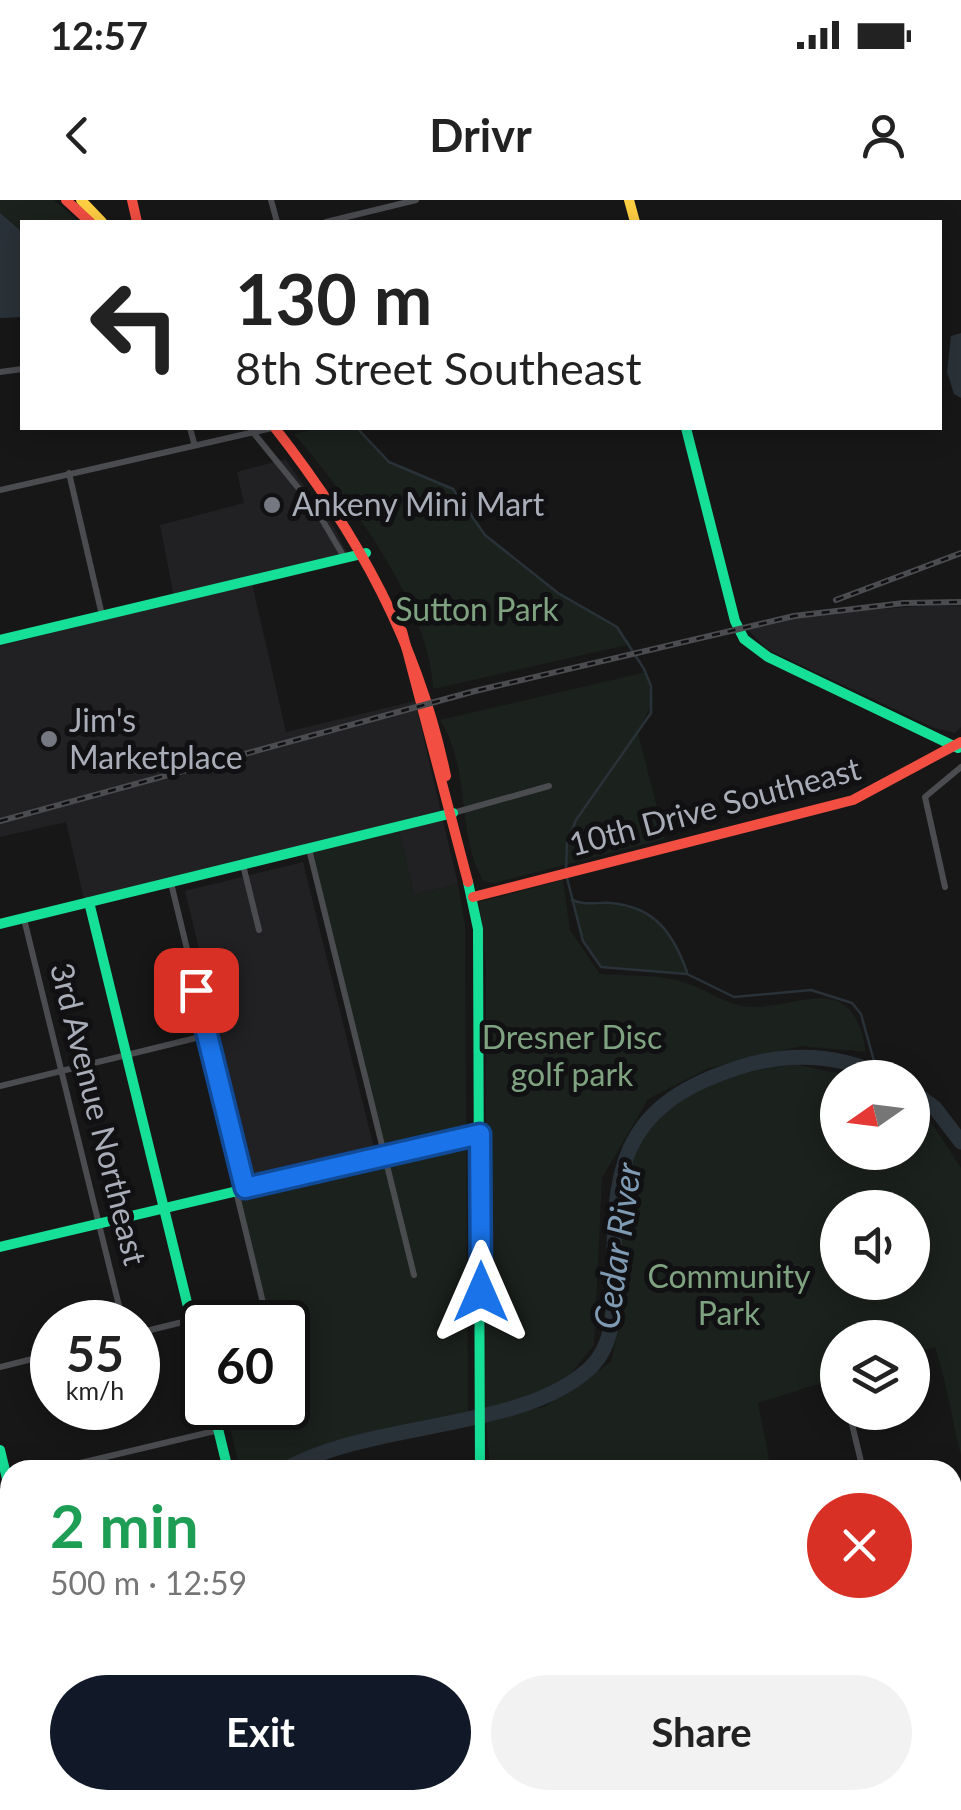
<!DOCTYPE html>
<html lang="en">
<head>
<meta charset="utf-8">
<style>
	body { margin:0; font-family:Lato,sans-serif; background:#f2f2f2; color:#222; height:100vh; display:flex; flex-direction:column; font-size:38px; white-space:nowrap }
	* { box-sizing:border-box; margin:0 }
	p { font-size:32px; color:#767676 }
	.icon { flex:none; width:55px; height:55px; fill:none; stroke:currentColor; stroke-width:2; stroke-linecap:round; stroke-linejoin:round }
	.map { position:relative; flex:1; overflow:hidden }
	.sheet { position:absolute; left:0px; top:1260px; width:962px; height:350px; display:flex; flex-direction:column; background:#fff; border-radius:30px 30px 0 0; box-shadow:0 5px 25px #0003 }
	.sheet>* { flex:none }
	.guide { position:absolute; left:20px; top:20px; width:922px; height:210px; border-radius:0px; box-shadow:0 5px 25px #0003; background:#fff; color:#222; overflow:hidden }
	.needle { width:65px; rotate:256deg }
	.fabs { position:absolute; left:820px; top:860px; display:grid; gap:20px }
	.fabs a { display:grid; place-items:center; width:110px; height:110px; border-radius:50%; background:#fff; box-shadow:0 5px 25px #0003; font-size:50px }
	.speed { position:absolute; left:30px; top:1100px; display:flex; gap:20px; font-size:50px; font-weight:700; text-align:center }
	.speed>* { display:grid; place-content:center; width:130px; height:130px; border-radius:50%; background:#fff; box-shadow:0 5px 25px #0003; line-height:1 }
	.speed small { font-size:25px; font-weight:400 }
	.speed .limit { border:5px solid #111; border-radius:15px; background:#fff; color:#111 }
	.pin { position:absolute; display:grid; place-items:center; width:85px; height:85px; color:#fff; margin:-42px; border-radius:20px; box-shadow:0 5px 15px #0006 }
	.me { position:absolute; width:110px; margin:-55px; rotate:0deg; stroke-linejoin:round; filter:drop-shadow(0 0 8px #0008) }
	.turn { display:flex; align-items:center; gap:35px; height:210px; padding:0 50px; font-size:45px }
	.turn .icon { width:130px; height:130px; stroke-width:2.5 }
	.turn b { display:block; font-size:70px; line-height:85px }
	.round { display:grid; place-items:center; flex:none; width:105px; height:105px; border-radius:52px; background:#f2f2f2 }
	.summary { display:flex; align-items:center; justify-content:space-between; height:170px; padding:0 50px }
	h1 { font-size:60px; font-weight:700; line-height:75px; color:#1e9e55 }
	.cta { display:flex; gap:20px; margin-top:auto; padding:20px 50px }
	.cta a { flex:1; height:115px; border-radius:60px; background:#111827; color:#fff; font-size:40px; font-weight:700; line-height:115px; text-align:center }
	.cta a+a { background:#f2f2f2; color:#222 }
	.status { display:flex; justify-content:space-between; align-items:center; height:70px; padding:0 50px; background:#fff; direction:ltr }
	.status svg { height:28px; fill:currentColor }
	header { display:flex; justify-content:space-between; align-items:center; height:130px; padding:0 50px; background:#fff; font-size:45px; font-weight:700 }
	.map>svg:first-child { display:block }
	.built { fill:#212124 }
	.green { fill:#1b211c; fill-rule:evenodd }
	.water { fill:#2a3239 }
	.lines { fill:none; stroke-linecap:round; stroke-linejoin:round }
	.stream { stroke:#2a3239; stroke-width:2.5 }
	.river { stroke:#2a3239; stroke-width:15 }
	.street { stroke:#4b4c50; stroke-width:6 }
	.fast { stroke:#16e098; stroke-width:10 }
	.slow { stroke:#ffcf43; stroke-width:10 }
	.jam { stroke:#f24e42; stroke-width:10 }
	.rail-casing { stroke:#4b4c4f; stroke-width:6 }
	.rail { stroke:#111113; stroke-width:2.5; stroke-dasharray:8; stroke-linecap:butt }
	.route-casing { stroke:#114b97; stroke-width:25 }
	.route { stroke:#1a73e8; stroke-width:18 }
	.poi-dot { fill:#757880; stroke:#111113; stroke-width:4 }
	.labels { text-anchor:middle; stroke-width:10; stroke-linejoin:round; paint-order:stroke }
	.poi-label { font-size:32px; fill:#a8adb8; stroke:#111113; text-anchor:start }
	.park-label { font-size:32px; fill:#7fa381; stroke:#111113 }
	.street-label { font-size:32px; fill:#a8adb8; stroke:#111113 }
	.water-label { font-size:35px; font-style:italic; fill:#7f9bb3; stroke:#111113 }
</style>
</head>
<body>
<div class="status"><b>12:57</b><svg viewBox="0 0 49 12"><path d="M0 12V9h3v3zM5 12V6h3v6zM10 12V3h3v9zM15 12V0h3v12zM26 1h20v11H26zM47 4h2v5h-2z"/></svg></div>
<header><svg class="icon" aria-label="back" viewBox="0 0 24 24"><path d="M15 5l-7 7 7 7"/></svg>Drivr<svg class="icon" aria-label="person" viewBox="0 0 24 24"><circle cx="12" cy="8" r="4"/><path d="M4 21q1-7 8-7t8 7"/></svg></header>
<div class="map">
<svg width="961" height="1610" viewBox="0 0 961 1610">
	<rect width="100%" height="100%" fill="#171717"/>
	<g class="built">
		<path d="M 285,259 L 335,329 L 351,361 L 252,383 L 286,532 L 415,501 L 458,684 L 414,695 L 397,623 L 84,699 L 66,622 L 0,637 L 0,446 L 175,402 L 160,325 L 244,303 L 237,272 Z"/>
		<path d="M 920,406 L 961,406 L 961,527 L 955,533 L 934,528 L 767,449 L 745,427 L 794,416 Z"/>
		<path d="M 303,662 L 374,948 L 254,977 L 185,691 Z"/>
		<path d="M 10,1397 L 10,1600 L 74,1600 L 77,1610 L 0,1610 L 0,1400 Z"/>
	</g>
	<g class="green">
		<path d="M 0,0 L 54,0 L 79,22 L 22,22 L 22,117 L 0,118 Z"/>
		<path d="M 318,228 L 357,228 L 389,262 L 453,289 L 485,335 L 558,393 L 616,427 L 631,444 L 433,489 C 430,405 347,296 294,234 Z"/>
		<path d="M 646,472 L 653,501 L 638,533 L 665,639 L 494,683 L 483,681 C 456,633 471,568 440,520 Z"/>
		<path d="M 398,627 L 414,695 L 458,684 L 465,725 L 468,1217 L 340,1245 L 284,1270 L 240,1270 L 229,1223 L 288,1208 L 288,1122 L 263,1122 L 236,991 L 385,954 L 309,649 Z"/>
		<path d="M 563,680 L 570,730 L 600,774 C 627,776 660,774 686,783 C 706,789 722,803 743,806 C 793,814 852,762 866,852 L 801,846 L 709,868 L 648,899 L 602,978 L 594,1145 L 569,1176 L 534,1197 L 485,1209 L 486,767 L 479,702 Z"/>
		<path d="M 571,699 C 585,706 595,702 610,703 C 655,706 674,734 687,774 L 601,767 L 583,741 Z"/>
		<path d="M 799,865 L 856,877 L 838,878 L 838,952 L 912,952 L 913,910 L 935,928 L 961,968 L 961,1256 C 952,1219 947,1184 935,1147 L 913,1154 L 912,1138 L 838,1138 L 837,1178 L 758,1203 L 769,1259 L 732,1270 L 490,1270 L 486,1218 L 544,1207 L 611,1162 C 626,1104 615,1044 625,986 C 638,903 724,868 799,865 ZM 838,1008 L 912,1008 L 912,1082 L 838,1082 Z"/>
	</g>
	<g class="water">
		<path d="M 0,13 L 22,32 L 22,117 L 0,118 Z"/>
		<path d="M 961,133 L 961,198 L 954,194 L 947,172 L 951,136 Z"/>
		<path d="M 10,1326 L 10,1388 L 0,1390 L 0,1329 Z"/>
	</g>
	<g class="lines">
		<g class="stream">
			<path d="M 357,228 L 389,262 L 453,289 L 485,335 L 558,393 L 617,427 L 644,469 L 651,486 L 651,513 L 576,620 L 567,643 L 566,670"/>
			<path d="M 567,678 L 583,741 L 601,767 L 687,774 L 734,797 L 811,790 L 852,803 L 861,814 L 877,872"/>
			<path d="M 572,700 C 586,706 596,702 611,703 C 655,707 673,733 687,772"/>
		</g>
		<g class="river">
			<path d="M 912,891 L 935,908 L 961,942"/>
			<path d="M 284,1270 C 375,1219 521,1232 590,1168 C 613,1146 614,1113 614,1083 C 613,972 617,908 734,869 C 787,851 838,853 888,878"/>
		</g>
		<g class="street">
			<path d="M 271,0 L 277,22"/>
			<path d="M 326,22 L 416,0"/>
			<path d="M 0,172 L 22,169"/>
			<path d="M 190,228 L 194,243"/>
			<path d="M 252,231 L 317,311 L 344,357"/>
			<path d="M 69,273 L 102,415"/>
			<path d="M 0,290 L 272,228"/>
			<path d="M 453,613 L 549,586"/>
			<path d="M 309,649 L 414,1075"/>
			<path d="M 243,665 L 259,730"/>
			<path d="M 171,683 L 245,988"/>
			<path d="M 945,687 L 925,597 L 961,567"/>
			<path d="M 24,719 L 123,1122"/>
			<path d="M 0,886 L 208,835"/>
			<path d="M 236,991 L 265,1111 L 263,1122"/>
			<path d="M 138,1133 L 191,1120"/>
			<path d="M 0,1167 L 52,1154"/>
			<path d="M 912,1203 L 913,1203"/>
			<path d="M 51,1270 L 219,1230"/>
			<path d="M 863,1270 L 851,1220 L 878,1212"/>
			<path d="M 952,1452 L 961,1450"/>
			<path d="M 952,1582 L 961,1580"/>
			<path d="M 188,1600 L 190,1610"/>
			<path d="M 430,1600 L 432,1610"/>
			<path d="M 676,1600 L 679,1610"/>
			<path d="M 803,1600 L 806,1610"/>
			<path d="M 830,1610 L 873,1600"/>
		</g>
		<g class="fast">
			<path d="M 686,228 L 735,421 L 744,439 L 768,457 L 958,548"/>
			<path d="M 0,440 L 366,353"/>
			<path d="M 468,682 L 478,729 L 480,1270"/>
			<path d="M 89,702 L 202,1164"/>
			<path d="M 0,724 L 453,613"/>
			<path d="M 0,1047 L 479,934"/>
			<path d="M 213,1208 L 228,1270"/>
			<path d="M 0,1250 L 10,1291"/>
			<path d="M 309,1600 L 311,1610"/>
			<path d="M 943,1600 L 945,1610"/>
		</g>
		<g class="slow">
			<path d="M 81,0 L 102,22"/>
			<path d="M 629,0 L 635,22"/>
			<path d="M 952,1325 L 961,1323"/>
			<path d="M 86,1600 L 89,1610"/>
		</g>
		<g class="jam">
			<path d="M 66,0 L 90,22"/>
			<path d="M 132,0 L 137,22"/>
			<path d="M 275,228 C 358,334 418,443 446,576"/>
			<path d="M 402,431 L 468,682"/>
			<path d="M 473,697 L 853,600 L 961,542"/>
			<path d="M 551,1600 L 553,1610"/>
		</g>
		<g class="rail-casing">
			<g id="rail">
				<path d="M 836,400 L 961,353"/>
				<path d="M 0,621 L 475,491 L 794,416 L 904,403 L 961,402"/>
			</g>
		</g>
		<use href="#rail" class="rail"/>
	</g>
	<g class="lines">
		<g class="route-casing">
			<path id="route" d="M 196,790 L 245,988 L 480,934 L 481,1092"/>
		</g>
		<use href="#route" class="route"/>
	</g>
	<g class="poi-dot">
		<circle cx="272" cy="305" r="10"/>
		<circle cx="49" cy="539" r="10"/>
	</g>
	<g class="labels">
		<g class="poi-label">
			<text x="292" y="316">Ankeny Mini Mart</text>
			<text x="69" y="532">Jim's<tspan x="69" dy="37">Marketplace</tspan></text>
		</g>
		<g class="park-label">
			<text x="477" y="421">Sutton Park</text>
			<text x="572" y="849">Dresner Disc<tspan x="572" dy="37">golf park</tspan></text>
			<text x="729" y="1088">Community<tspan x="729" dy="37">Park</tspan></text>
		</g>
		<g class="street-label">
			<text transform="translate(715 607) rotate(-15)" y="11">10th Drive Southeast</text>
			<text transform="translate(98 914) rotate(76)" y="11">3rd Avenue Northeast</text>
		</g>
		<g class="water-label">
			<text transform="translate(618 1046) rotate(-82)" y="12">Cedar River</text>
		</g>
	</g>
</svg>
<div class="fabs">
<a><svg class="needle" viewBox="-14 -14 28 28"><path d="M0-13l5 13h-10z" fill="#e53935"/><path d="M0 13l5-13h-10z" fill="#767676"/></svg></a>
<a><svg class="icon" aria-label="sound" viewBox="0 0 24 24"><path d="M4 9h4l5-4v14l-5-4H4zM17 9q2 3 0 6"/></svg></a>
<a><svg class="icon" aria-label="layers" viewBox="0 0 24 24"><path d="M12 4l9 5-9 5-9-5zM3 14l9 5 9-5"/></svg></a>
</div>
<div class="speed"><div>55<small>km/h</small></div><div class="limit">60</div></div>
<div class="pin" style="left:196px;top:790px;background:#d93025"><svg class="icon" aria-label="arrive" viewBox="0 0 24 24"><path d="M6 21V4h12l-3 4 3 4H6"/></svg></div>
<svg class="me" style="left:481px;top:1092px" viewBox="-20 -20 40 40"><path d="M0-17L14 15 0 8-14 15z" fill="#1a73e8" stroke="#fff" stroke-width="4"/></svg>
<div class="guide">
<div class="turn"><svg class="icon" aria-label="left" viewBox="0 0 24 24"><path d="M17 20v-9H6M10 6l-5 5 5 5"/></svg><div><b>130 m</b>8th Street Southeast</div></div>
</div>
<section class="sheet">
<div class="summary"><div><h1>2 min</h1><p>500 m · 12:59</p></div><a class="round" style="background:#d93025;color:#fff"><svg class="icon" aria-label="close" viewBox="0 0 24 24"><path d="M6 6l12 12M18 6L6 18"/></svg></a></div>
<div class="cta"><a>Exit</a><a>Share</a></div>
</section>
</div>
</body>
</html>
